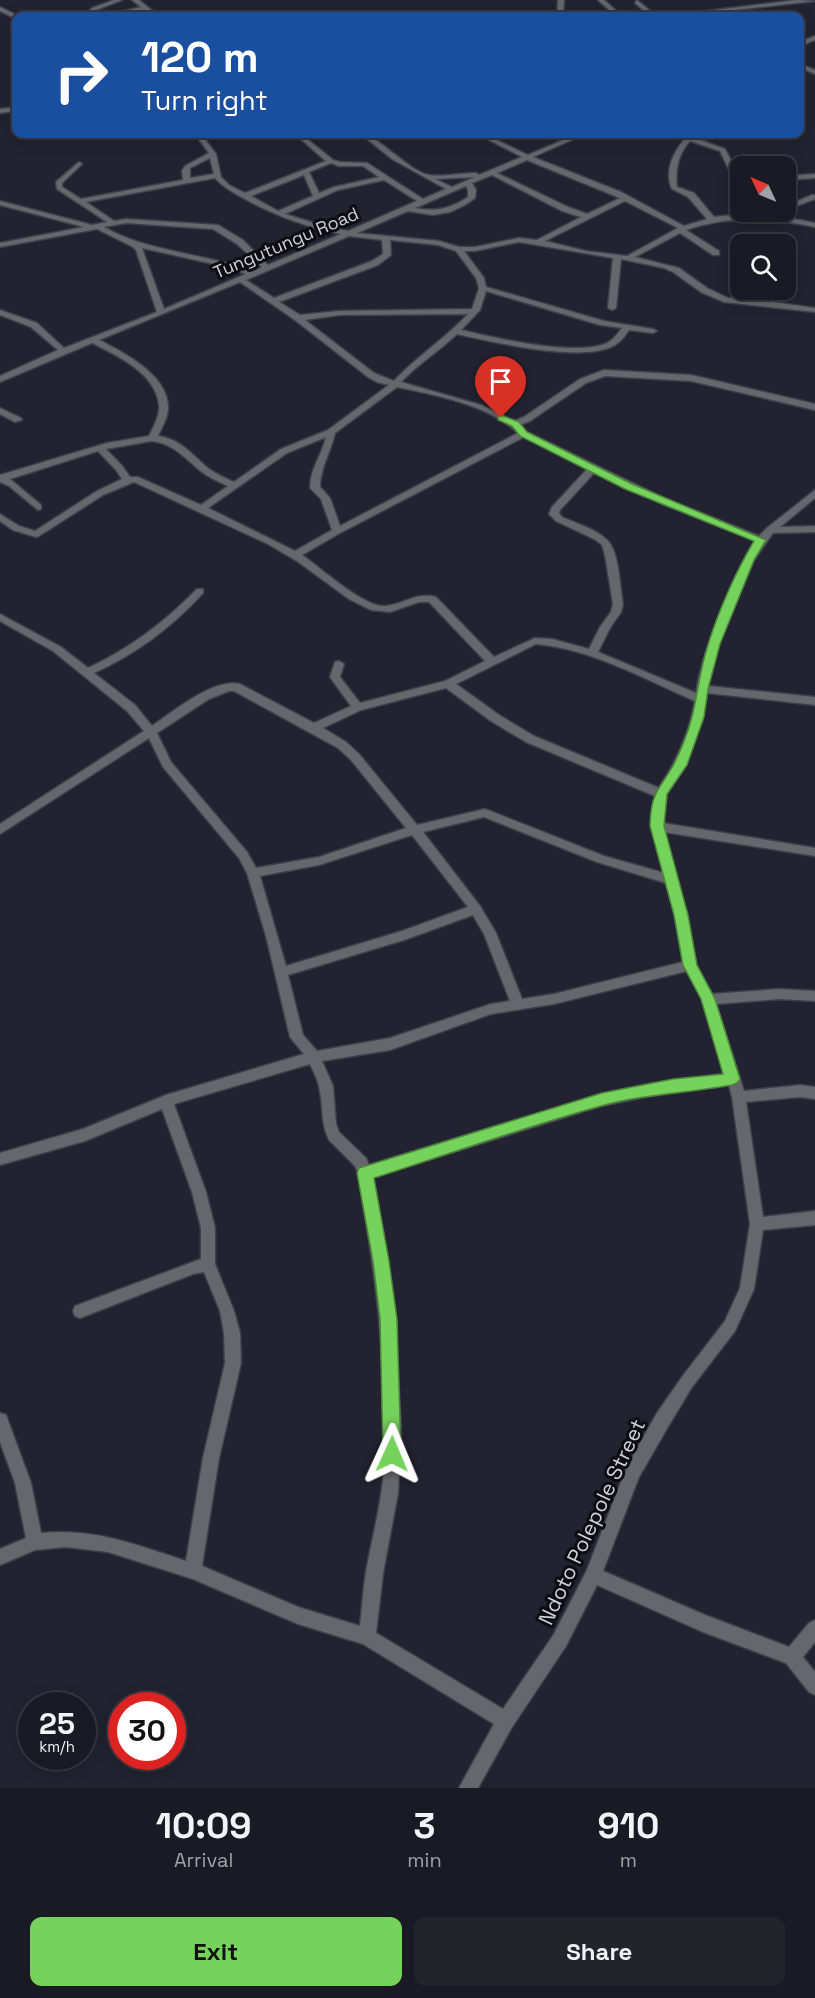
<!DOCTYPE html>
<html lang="en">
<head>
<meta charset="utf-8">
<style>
	body { margin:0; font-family:"Space Grotesk",sans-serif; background:#23232c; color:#f1f3f6; height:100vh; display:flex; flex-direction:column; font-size:22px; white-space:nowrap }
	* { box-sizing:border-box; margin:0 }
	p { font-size:20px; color:#9fa1a6 }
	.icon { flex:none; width:33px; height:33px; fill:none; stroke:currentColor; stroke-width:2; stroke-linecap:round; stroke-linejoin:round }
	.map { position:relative; height:1788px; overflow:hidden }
	.panel { display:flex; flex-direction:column; background:#1a1a24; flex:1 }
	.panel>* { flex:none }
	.guide { position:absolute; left:12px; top:12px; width:792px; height:126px; border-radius:12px; box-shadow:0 3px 15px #0003,0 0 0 2px #383841; background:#1a4fa0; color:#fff; overflow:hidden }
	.needle { width:39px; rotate:314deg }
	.tools { position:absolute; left:730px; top:156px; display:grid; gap:12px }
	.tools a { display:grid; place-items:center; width:66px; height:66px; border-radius:12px; background:#1a1a24; box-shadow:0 3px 15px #0003,0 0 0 2px #383841; font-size:30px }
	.speed { position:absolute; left:18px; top:1692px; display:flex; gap:12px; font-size:30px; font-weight:700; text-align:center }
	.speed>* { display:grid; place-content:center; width:78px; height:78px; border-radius:50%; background:#1a1a24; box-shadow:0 3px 15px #0003,0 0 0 2px #383841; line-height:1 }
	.speed small { font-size:15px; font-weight:400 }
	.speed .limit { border:9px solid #d22; background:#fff; color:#111 }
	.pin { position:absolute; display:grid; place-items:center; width:51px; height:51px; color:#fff; margin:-62px -26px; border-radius:50% 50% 50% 0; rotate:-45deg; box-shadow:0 0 6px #0007 }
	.pin .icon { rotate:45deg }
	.me { position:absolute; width:66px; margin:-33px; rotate:1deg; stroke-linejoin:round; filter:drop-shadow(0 0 4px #0008) }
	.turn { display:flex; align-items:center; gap:21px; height:126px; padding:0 30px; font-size:27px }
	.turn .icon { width:78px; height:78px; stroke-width:2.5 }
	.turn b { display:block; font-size:42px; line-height:51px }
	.eta { display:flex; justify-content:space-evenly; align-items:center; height:102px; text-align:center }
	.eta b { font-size:36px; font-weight:800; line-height:42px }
	.action { display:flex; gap:12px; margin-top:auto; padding:12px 30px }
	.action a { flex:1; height:69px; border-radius:12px; background:#75d25b; color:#111; font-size:24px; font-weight:800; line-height:69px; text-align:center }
	.action a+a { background:#23232c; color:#f1f3f6 }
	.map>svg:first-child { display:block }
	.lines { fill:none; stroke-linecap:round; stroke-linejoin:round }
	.street-casing { stroke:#3f3e4b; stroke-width:3 }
	.street { fill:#66666d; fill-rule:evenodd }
	.route { fill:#75d25b; stroke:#4c883b; stroke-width:1.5 }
	.labels { text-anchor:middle; stroke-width:6; stroke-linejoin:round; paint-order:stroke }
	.far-street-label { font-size:18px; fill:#d0d0da; stroke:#0d0c13 }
	.street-label { font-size:21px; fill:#d0d0da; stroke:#0d0c13 }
</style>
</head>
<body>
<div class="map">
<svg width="815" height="1788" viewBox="0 0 815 1788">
	<rect width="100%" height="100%" fill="#232230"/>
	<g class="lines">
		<g class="street-casing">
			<g id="street">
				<path d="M 114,0 L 122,0 L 96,10 L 99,16 L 93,16 L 89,11 L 92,8 Z"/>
				<path d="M 132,0 L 139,0 L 159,16 L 153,16 L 144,10 L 112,16 L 103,16 L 141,7 Z"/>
				<path d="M 558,0 L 564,0 L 563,16 L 557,16 Z"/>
				<path d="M 598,0 L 604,0 L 622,16 L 616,16 Z"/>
				<path d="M 637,0 L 655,15 L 656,16 L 650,16 L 635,3 Z"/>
				<path d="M 797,0 L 815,1 L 680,16 L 666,16 Z"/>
				<path d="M 0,7 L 2,8 L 19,16 L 14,18 L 0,11 Z"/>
				<path d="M 815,36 L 815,40 L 800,46 L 800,42 Z"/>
				<path d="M 800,64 L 815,70 L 815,74 L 800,68 Z"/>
				<path d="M 16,107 L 16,111 L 0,113 L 0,109 Z"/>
				<path d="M 195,134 L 201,134 L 216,154 L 221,177 L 229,185 L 245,193 L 326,161 L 295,134 L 301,134 L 333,160 L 340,162 L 367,163 L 423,199 L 446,189 L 392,159 L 361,134 C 377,134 408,171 429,175 C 441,177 462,173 476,173 L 479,175 L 522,157 L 477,134 L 484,134 L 528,155 L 577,134 L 585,134 L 533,157 L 621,192 L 684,226 L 707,219 L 688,197 L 672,189 C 664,173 673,152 684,140 L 671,134 L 679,134 L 692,137 L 725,149 L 741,179 L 741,188 L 737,186 L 720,151 L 690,141 C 678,154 675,170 677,187 L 694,193 L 714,217 C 748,212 781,216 815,223 L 815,227 C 771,218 729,215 686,230 L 719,251 L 719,255 L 713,255 L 680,233 L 635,257 L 679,268 L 707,288 L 728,298 L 751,299 L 815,308 L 815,312 L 724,302 L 701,292 L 673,272 L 664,268 L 621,259 L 616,308 L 612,310 L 608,308 L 613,258 L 519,242 L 475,251 L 464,251 L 484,278 L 486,287 L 604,321 L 653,329 L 657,331 L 653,333 L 629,330 C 625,336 620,343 613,346 C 581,363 493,342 457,334 C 439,351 418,364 401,382 L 481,405 L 514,421 L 524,417 L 580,379 L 604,370 L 691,375 L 815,404 L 815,410 L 691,381 L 605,376 L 586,383 L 530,421 L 520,425 L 527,432 L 666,499 L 759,536 L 767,528 L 815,490 L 815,498 L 780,527 L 815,526 L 815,532 L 773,533 L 754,560 L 719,644 L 708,686 L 815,697 L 815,705 L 707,693 L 703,717 L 686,765 L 667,794 L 663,823 L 815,848 L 815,856 L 664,832 L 687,915 L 696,965 L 712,994 L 780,989 L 815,991 L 815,1001 L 780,999 L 716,1004 L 744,1091 L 800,1085 L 815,1087 L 815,1099 L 800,1097 L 746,1102 L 763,1217 L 815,1211 L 815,1225 L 763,1230 L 754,1289 L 735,1331 L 692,1387 L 669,1425 L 639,1477 L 603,1571 L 705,1615 L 789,1647 L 809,1623 L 815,1620 L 815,1642 L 803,1657 L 815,1672 L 815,1695 L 809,1692 L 786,1663 L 703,1632 L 597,1585 L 566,1646 L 512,1727 L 478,1788 L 459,1788 L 494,1724 L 363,1644 L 298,1624 L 193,1579 L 108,1552 L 66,1547 L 35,1550 L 0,1565 L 0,1549 L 26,1538 L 15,1483 L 0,1442 L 0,1413 L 6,1415 L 31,1483 L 41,1533 C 95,1528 136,1545 186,1561 L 203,1458 L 225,1363 L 224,1333 L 220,1311 L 204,1272 L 193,1274 L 80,1318 L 75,1316 L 73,1311 L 75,1306 L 201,1259 L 201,1228 L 192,1192 L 162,1109 L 85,1141 L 0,1165 L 0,1153 L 83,1129 L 166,1095 L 304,1054 L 290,1037 L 266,936 L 247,873 L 239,858 L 163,767 L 149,738 L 0,834 L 0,824 L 144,731 L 127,711 L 53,651 L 0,621 L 0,614 L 61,647 L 88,668 C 129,649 165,622 197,589 L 203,589 L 203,593 C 172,627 136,654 94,673 L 135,705 L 152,726 C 173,712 213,678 240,684 L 314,723 L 351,706 L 330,677 L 335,662 L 339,661 L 344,664 L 340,677 L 360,703 L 445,681 L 485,661 L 429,602 L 419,602 L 390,612 L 371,610 L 349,599 L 297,561 L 268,544 L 134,482 L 103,495 L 39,536 L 36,537 L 13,530 L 0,521 L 0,514 L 19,526 L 35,531 L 97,491 L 122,479 L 116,470 L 98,451 L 10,479 L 41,505 L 41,509 L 38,510 L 9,486 L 0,482 L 0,475 L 107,443 L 149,436 C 154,426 160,415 159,405 C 156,373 116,355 92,343 L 0,382 L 0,376 L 58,350 L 31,327 L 0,315 L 0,310 L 37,323 L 64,348 L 157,312 L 136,250 L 133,247 L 97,229 L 0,247 L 0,243 L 84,227 L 0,205 L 0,201 L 92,225 L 107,222 L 57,189 L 56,182 L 79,162 L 82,164 L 81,165 L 62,183 L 62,187 L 81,199 L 183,180 L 182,171 L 185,166 L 209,153 ZM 210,158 L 214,174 L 190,178 L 190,168 ZM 527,160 L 539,165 L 620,198 L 587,214 L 568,207 L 497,173 ZM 331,163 L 339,166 L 363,166 L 379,177 L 334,187 L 319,193 L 309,172 ZM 304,175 L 313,196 L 278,211 L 251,196 ZM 492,175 L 562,211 L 581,217 L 537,240 L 519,238 L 475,247 L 459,247 L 439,241 L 357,233 L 408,211 L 433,215 L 450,212 L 465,205 L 475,198 L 476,190 L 472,183 ZM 475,177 L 452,187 L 435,179 ZM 215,178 C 223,187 234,193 245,199 C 276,216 306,227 341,234 L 268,265 L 243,240 L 218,225 L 126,219 L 114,221 L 86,202 ZM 384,180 L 417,201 L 348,231 L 324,226 L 285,214 L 338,190 ZM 466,186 L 468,190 L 468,197 C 450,209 436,212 415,208 ZM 625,201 L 678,228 L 627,256 L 586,251 L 545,241 ZM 126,223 L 213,229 L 237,244 L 262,267 L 252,272 C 204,252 149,253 104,227 ZM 349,236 L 382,240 L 383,254 L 372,261 L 274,298 L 246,280 ZM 390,240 L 438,245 L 456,251 L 476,278 L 479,288 L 472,309 L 339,311 L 300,315 L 279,302 L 378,265 L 391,255 ZM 142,248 L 227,267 L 246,274 L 164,309 ZM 240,282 L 295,320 L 368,377 L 377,382 L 389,385 L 328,430 L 281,449 L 234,482 C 225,478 216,474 209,469 C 192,455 181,439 158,436 C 162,427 169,416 168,405 C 166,374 123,352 99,340 ZM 486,291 L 600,325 L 622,328 C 617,335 612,341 605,344 C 572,356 496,338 461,330 L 480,310 ZM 468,314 C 445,339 417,356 394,381 L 374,373 L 305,320 L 339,315 ZM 397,387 C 438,396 487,404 518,433 L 340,526 L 330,498 L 320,487 C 320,468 331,452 335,433 ZM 326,437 C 322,455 310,469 310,488 L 321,499 L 332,530 L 295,551 L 208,508 L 287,453 ZM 524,437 L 588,468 L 552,507 L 549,514 L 556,521 L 596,540 L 602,545 L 605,555 L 613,604 L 611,612 L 600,627 L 589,649 L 552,639 L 535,638 L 494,657 L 436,597 C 416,592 404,604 386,606 C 364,608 321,568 302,555 L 340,533 ZM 152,441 C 175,444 185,459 202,472 C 210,478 219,482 228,486 L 201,505 L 138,477 L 130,477 L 123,467 L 106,449 ZM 595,472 L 660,503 L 756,541 C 732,581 703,648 696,693 L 598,652 L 610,628 L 621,612 L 623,604 C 620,588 619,552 608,541 C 597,529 577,524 562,517 L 559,513 L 560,510 ZM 536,644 C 592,649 644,679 695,701 C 690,733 676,762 659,788 L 534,736 L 499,715 L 456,684 ZM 446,688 L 491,721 L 526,742 L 655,796 L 651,826 L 664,873 L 604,856 L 485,809 L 417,825 L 359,754 L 346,742 L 323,728 L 361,710 ZM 229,691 L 234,691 L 338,748 L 351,760 L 406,828 L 319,857 L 256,868 L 247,852 L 171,762 L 157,733 L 209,699 ZM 484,817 L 597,862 L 666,883 L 675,915 L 683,962 L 554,994 L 522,999 L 496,933 L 480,906 L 423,832 ZM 412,835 L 468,907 L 402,931 L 286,966 L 260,876 L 319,865 ZM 473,915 L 484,934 L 510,1001 L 491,1004 L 390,1038 L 317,1051 L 303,1035 L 288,975 L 404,940 ZM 687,971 L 702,999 L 725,1074 L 650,1084 L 601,1094 L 369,1165 L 366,1158 L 339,1132 L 336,1124 L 333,1086 L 322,1061 L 390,1050 L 491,1014 L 554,1004 ZM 310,1064 C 313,1071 318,1079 319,1087 C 324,1107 320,1121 329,1140 L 355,1166 L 358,1173 C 375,1270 389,1369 384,1468 C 382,1503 372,1537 366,1572 C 363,1590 362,1608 360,1626 L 298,1607 L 202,1566 L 219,1458 L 241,1363 L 240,1333 L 234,1311 L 215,1264 L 215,1228 L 206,1192 L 174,1104 ZM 729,1085 L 732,1097 L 750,1224 L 740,1288 L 725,1321 L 682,1377 L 657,1413 L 627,1466 L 587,1570 L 554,1634 L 503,1709 L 376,1633 L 383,1573 L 398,1493 L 401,1432 L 395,1320 L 373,1177 L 601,1106 L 650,1096 Z"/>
				<path d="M 815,174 L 815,178 L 786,180 L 786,176 Z"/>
				<path d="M 812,195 L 815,195 L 815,199 L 786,210 L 786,206 Z"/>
				<path d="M 0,408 L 21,418 L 22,420 L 15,422 L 0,414 Z"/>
			</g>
		</g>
		<use href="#street" class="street"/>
	</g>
	<path class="route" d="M 501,415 L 519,422 L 527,432 L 632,484 L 766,540 L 754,560 L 720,644 L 708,689 L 704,717 L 687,765 L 667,794 L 664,826 L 688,915 L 697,965 L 715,999 L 740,1079 L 737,1083 L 732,1085 C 688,1093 644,1094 601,1106 C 525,1127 449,1154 374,1178 L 389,1261 L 397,1319 L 401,1454 L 399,1460 L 392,1463 L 386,1460 L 383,1454 L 380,1319 L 373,1261 L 357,1173 L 359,1168 L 602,1093 L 673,1079 L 723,1074 L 701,999 L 683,965 L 674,915 L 650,826 C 651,791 659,791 674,764 C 681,750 688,732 692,717 C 698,693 700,669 708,645 C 718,612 736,571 754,541 L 625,489 L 520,436 L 512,426 L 498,420 L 498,416 Z"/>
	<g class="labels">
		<g class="far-street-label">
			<text transform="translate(286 243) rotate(-23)" y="6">Tungutungu Road</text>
		</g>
		<g class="street-label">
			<text transform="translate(592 1522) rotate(-65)" y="7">Ndoto Polepole Street</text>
		</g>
	</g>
</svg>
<div class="tools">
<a><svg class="needle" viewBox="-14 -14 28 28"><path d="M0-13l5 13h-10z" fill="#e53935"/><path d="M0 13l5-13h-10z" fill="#9fa1a6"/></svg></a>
<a><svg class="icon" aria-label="search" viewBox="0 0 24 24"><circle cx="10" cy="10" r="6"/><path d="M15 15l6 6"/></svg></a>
</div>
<div class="speed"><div>25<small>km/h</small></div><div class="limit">30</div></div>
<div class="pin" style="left:501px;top:418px;background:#d93025"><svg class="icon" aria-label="arrive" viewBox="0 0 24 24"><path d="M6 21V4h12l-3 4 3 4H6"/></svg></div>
<svg class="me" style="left:392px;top:1454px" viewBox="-20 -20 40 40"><path d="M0-17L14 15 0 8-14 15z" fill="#75d25b" stroke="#fff" stroke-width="4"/></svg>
<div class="guide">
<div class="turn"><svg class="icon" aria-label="right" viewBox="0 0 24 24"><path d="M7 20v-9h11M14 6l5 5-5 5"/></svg><div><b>120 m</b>Turn right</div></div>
</div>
</div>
<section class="panel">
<div class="eta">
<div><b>10:09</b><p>Arrival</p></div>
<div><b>3</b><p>min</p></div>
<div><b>910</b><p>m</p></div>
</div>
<div class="action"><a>Exit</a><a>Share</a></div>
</section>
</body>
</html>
